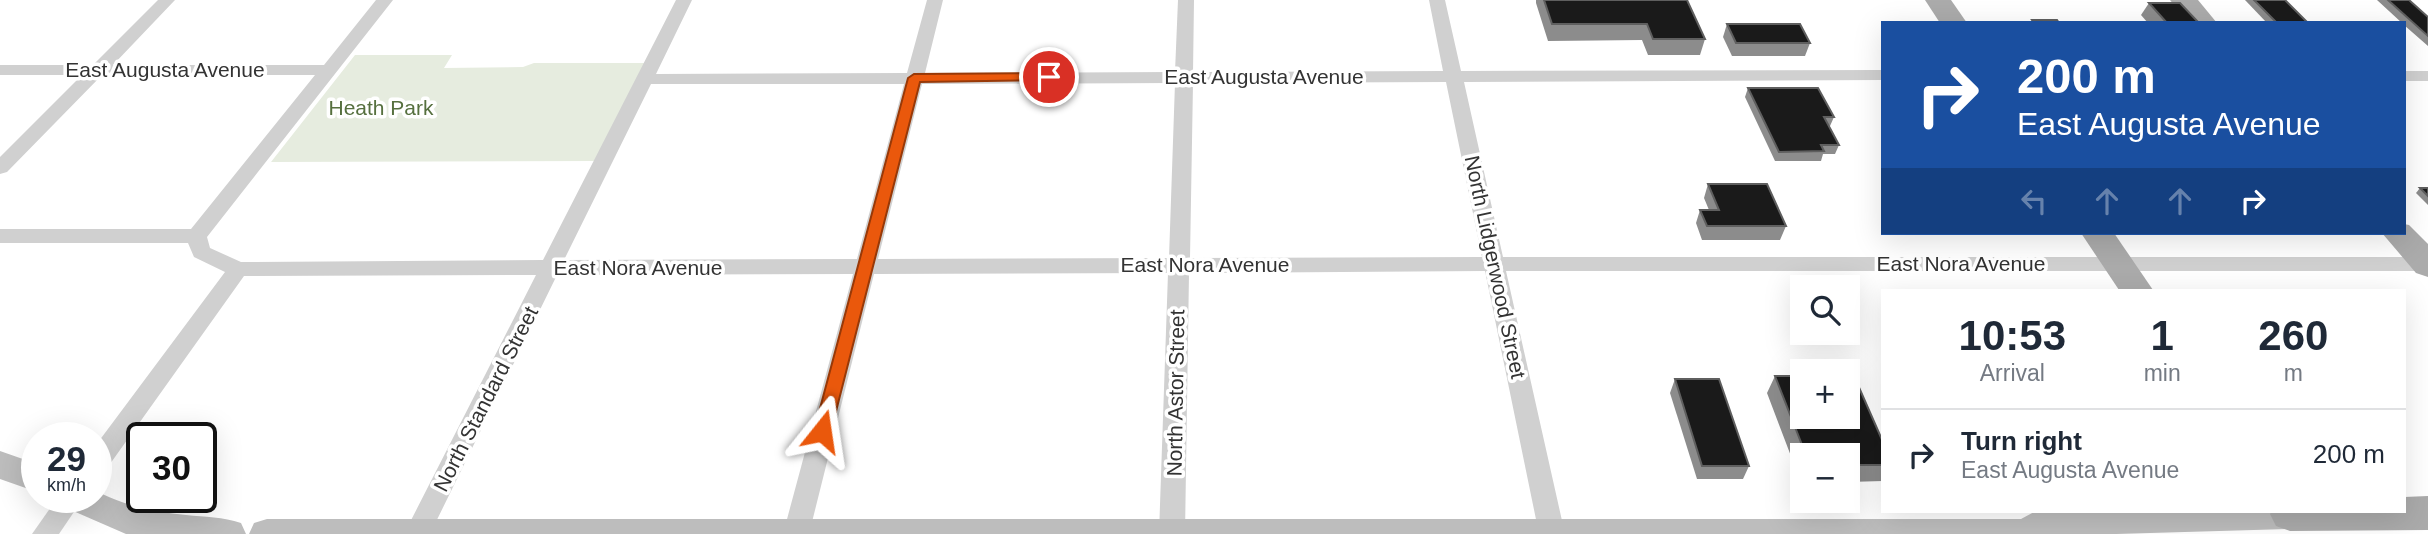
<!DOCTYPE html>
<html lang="en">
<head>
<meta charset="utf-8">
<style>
	body { margin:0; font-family:Helvetica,sans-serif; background:#f6f6f7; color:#1f2937; height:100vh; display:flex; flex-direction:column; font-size:26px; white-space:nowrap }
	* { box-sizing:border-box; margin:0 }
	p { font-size:23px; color:#747a83 }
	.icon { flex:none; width:38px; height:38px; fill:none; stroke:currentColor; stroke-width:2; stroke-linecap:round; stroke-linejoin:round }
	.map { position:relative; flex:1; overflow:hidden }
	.drawer { position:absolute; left:1881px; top:289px; width:525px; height:224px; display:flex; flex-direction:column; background:#fff; border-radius:0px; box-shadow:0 7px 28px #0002 }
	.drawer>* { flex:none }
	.banner { position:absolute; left:1881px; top:21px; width:525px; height:214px; border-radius:0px; box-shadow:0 7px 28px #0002; background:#1a4fa0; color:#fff; overflow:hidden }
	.buttons { position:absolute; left:1790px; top:275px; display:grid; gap:14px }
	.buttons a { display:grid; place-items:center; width:70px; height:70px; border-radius:0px; background:#fff; box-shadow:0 7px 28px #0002; font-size:35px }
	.speed { position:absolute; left:21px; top:422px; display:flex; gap:14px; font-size:35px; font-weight:700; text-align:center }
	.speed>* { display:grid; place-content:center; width:91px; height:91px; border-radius:50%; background:#fff; box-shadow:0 7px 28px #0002; line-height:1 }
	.speed small { font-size:18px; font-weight:400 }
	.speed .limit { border:4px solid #111; border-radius:10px; background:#fff; color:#111 }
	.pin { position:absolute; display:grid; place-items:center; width:60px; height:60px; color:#fff; margin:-30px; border:4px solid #fff; border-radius:50%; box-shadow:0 2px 7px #0007 }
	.me { position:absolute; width:77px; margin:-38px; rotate:15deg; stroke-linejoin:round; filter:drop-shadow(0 0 5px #0008) }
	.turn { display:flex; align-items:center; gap:24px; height:147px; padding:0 21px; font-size:32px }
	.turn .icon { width:91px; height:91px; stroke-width:2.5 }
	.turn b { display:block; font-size:49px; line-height:60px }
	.lanes { display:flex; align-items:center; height:66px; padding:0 21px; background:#0003; justify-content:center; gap:35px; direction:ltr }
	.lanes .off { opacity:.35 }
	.eta { display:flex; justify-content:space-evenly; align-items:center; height:119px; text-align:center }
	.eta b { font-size:42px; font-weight:700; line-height:49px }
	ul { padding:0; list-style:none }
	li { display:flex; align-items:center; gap:21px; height:91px; padding:0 21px; border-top:2px solid #e0e1e3 }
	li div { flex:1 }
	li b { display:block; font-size:26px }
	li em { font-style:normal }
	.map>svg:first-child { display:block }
	.green { fill:#e6ecdf }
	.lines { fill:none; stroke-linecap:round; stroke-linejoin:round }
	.street { fill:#d0d0d0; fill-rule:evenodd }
	.secondary { fill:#bdbdbd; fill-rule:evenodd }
	.primary { fill:#ababab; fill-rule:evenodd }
	.wall { fill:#8c8c8c }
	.building { fill:#1a1a1a; stroke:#5f5f5f; stroke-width:2 }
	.route { fill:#ea580c; stroke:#983908; stroke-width:2 }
	.labels { text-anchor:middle; stroke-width:7; stroke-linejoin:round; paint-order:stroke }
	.street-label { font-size:21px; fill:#333; stroke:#fff }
	.park-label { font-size:21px; fill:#56703f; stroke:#fff }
</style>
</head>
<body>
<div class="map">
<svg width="2428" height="534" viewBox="0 0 2428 534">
	<rect width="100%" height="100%" fill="#fff"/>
	<path class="green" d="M 355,55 L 452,55 L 444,68 L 523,67 L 534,63 L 645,63 L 596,161 L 271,162 Z"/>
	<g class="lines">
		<g class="street">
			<path d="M 158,0 L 175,0 L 113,65 L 324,65 L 376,0 L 393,0 L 207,237 L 210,248 L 241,262 L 543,260 L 676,0 L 692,0 L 656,74 L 907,73 L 927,0 L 943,0 L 925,73 L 1175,72 L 1178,0 L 1194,0 L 1193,72 L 1443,71 L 1429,0 L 1445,0 L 1461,71 L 1883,70 L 1883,80 L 1464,82 L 1503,257 L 2427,257 L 2428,271 L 1506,271 L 1565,534 L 1539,534 L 1485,271 L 1189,273 L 1185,534 L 1159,534 L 1168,273 L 874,274 L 809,534 L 783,534 L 853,274 L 557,275 L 430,534 L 404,534 L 536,275 L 244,276 L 105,471 L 96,474 L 96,445 L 225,272 L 194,257 L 188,243 L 0,243 L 0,229 L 191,229 L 315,75 L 102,75 L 7,172 L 0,174 L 0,157 L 82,75 L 0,75 L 0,65 L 93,65 ZM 1446,82 L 1482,257 L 1190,258 L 1193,83 ZM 1175,83 L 1169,258 L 878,259 L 922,84 ZM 651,84 L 904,84 L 857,259 L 564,260 Z"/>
			<rect x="2404" y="71" width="24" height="10"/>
			<path d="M 58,497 L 84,497 L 59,534 L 32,534 Z"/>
		</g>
		<g class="secondary">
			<path d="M 0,451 L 37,464 L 37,492 L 0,479 Z"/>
			<path d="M 96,491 C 125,506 154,512 186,515 C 205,517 223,517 241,523 L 246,534 L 126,534 L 64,507 L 59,497 L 96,497 Z"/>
			<path d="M 2036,511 L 2306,511 L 2308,514 L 2302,524 L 2290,529 L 2116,534 L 249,534 L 254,523 L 267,519 L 2021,519 Z"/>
		</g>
		<g class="primary">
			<path d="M 1925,0 L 1951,0 L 1967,23 L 1940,23 Z"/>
			<path d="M 2170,0 L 2198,0 L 2217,23 L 2189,23 Z"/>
			<path d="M 2404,224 L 2409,225 L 2428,244 L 2428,277 L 2416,273 L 2382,233 L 2404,233 Z"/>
			<path d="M 2081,233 L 2114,233 L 2153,290 L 2119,290 Z"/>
			<path d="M 2428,496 L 2428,530 L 2290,531 L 2276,526 L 2270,514 L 2272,511 L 2404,511 L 2404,497 Z"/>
		</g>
	</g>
	<g class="wall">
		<path d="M 1536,0 L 1687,0 L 1705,39 L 1700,55 L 1648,55 L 1642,40 L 1548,41 L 1536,3 Z"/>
		<path d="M 2245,0 L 2285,0 L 2308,23 L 2267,23 Z"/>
		<path d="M 2377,0 L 2409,0 L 2428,17 L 2428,46 L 2404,25 L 2404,23 L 2402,23 Z"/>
		<path d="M 2149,3 L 2199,23 L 2148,23 L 2141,15 Z"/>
		<path d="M 1727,24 L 1810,43 L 1805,56 L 1732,56 L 1723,37 Z"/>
		<path d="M 1748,88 L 1834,117 L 1830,126 L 1829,126 L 1839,145 L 1835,154 L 1823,154 L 1821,161 L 1775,161 L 1745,97 Z"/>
		<path d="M 1708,184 L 1786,226 L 1780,240 L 1702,240 L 1696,223 L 1700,210 L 1709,210 L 1704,198 Z"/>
		<path d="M 2420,188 L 2428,188 L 2428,205 L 2416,193 Z"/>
		<path d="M 1775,376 L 1883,465 L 1883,481 L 1848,482 L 1848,455 L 1802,455 L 1802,485 L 1767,393 Z"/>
		<path d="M 1675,379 L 1749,466 L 1743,479 L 1697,479 L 1670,393 Z"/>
	</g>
	<g class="building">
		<path d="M 1544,0 L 1687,0 L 1705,39 L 1653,39 L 1647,24 L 1552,24 Z"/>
		<path d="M 2254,0 L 2285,0 L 2308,23 L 2277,23 Z"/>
		<path d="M 2388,0 L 2409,0 L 2428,17 L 2428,36 Z"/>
		<path d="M 2149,3 L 2180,3 L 2199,23 L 2167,23 Z"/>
		<path d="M 2032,20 L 2057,20 L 2059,23 L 2034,23 Z"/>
		<path d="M 1727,24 L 1800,24 L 1810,43 L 1736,43 Z"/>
		<path d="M 1748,88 L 1818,88 L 1834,117 L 1824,117 L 1839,145 L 1821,145 L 1824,151 L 1779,152 Z"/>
		<path d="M 1708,184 L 1767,184 L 1786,226 L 1707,226 L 1700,210 L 1719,210 Z"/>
		<path d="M 2420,188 L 2428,188 L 2428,196 Z"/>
		<path d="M 1775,376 L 1802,376 L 1802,416 L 1848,416 L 1848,376 L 1854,376 L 1883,442 L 1883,465 L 1848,465 L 1848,455 L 1806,455 Z"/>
		<path d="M 1675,379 L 1719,379 L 1749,466 L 1702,466 Z"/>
	</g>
	<path class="route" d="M 1049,73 L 1054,74 L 1054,80 L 920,82 L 831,431 L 829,436 L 816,436 L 814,431 L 908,78 L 914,74 Z"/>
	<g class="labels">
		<g class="street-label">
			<text x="165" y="77">East Augusta Avenue</text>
			<text x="1264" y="84">East Augusta Avenue</text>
			<text x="1961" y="271">East Nora Avenue</text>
			<text x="1205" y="272">East Nora Avenue</text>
			<text transform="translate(1495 267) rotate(78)" y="7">North Lidgerwood Street</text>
			<text x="638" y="275">East Nora Avenue</text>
			<text transform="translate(1176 393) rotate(-89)" y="7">North Astor Street</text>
			<text transform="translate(486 399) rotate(-63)" y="7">North Standard Street</text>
		</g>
		<g class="park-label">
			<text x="381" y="115">Heath Park</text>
		</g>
	</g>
</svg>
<div class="buttons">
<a><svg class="icon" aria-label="search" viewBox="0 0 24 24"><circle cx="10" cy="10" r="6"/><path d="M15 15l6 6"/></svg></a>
<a>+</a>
<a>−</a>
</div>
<div class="speed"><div>29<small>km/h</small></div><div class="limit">30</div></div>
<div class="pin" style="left:1049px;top:77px;background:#d93025"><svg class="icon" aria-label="arrive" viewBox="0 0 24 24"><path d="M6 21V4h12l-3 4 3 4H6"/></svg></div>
<svg class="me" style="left:822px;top:431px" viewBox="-20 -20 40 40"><path d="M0-17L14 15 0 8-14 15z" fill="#ea580c" stroke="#fff" stroke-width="4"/></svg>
<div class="banner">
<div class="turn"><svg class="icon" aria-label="right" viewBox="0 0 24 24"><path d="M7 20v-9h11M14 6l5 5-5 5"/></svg><div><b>200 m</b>East Augusta Avenue</div></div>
<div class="lanes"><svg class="icon off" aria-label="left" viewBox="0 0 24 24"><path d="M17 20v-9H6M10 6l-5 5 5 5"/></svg><svg class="icon off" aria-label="ahead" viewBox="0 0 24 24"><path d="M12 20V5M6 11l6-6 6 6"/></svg><svg class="icon off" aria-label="ahead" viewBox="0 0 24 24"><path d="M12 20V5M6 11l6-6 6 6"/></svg><svg class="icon" aria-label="right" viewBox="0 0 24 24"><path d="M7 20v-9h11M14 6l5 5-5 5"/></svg></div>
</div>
<section class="drawer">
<div class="eta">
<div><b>10:53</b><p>Arrival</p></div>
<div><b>1</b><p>min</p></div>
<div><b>260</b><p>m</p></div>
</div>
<ul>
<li><svg class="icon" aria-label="right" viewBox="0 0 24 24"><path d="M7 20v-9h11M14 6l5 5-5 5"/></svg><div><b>Turn right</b><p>East Augusta Avenue</p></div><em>200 m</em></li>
</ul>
</section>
</div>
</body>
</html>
